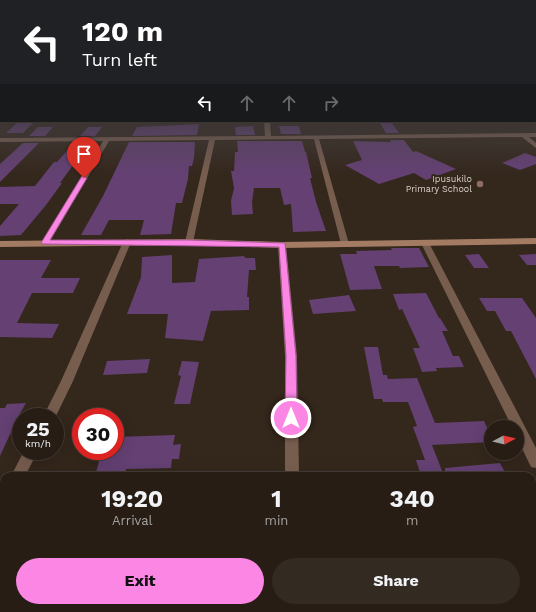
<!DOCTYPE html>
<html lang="en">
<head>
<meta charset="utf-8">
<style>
	body { margin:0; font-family:"Work Sans",sans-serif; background:#332a22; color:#f1f3f6; height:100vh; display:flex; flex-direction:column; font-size:15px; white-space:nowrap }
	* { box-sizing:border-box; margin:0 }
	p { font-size:13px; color:#a4a2a0 }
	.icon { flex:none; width:22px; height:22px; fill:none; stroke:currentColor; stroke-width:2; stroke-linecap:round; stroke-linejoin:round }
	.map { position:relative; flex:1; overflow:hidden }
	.side { position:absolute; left:0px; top:472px; width:536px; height:140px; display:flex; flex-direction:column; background:#271d15; border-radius:12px 12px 0 0; box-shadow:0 4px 16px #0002,0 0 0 1px #433b34 }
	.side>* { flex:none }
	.hud { position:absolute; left:0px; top:0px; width:536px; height:122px; box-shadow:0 4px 16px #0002,0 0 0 1px #433b34; background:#202124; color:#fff; overflow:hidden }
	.needle { width:26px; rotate:83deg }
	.tools { position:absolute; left:484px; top:420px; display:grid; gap:8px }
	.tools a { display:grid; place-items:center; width:40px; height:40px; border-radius:50%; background:#271d15; box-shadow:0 4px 16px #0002,0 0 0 1px #433b34; font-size:20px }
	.speed { position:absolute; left:12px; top:408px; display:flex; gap:8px; font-size:20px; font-weight:700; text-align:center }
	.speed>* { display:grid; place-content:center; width:52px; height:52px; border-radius:50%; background:#271d15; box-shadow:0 4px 16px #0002,0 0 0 1px #433b34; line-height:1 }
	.speed small { font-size:10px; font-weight:400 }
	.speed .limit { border:6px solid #d22; background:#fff; color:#111 }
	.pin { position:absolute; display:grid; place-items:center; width:34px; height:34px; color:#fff; margin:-41px -17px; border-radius:50% 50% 50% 0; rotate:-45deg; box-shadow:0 0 4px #0007 }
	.pin .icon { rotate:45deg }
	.me { position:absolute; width:44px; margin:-22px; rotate:0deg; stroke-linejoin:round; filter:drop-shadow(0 0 3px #0008) }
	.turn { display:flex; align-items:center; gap:14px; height:84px; padding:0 16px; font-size:18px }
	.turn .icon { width:52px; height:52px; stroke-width:2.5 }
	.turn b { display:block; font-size:28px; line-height:34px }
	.lanes { display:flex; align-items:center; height:38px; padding:0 16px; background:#0003; justify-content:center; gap:20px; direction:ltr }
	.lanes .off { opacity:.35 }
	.eta { display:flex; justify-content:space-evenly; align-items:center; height:68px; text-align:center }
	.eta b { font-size:24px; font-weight:700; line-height:28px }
	.primary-button { display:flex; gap:8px; margin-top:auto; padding:8px 16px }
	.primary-button a { flex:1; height:46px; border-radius:24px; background:#fb86e4; color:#111; font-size:16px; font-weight:700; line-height:46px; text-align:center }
	.primary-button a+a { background:#332a22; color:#f1f3f6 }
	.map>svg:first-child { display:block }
	.building { fill:#644073 }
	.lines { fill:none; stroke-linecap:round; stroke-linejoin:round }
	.street { fill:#775d4e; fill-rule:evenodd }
	.secondary { fill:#a37a62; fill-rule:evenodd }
	.route { fill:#fb86e4; stroke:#a35794 }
	.education-dot { fill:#8d6e63; stroke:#34271c; stroke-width:1.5 }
	.labels { text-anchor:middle; stroke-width:4; stroke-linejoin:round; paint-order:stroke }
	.far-poi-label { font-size:9px; fill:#dad1ca; stroke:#34271c; text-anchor:end }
</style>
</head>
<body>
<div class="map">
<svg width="536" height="612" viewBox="0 0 536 612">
	<rect width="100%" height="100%" fill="#34271c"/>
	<g class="building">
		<path d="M 19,121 L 35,121 L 23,133 L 6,133 Z"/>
		<path d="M 380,123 L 392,123 L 399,133 L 386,133 Z"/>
		<path d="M 199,124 L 197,135 L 132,136 L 137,127 Z"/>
		<path d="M 253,126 L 255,135 L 236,135 L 235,127 Z"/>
		<path d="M 279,126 L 299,126 L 301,134 L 281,134 Z"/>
		<path d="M 38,127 L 53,127 L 45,136 L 29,136 Z"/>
		<path d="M 88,127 L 102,127 L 95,136 L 80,136 Z"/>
		<path d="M 390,140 L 404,140 L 413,152 L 416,151 L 456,169 L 426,180 L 414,173 L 379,184 L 345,165 L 362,160 L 353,141 L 391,142 Z"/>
		<path d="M 237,141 L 302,141 L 305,152 L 306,152 L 312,178 L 310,178 L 316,202 L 326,231 L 293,232 L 291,204 L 284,205 L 280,188 L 254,188 L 252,202 L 253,214 L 232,215 L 231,201 L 234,188 L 231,171 L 234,171 L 235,152 L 238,152 Z"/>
		<path d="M 129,142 L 195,142 L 194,158 L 192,166 L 189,166 L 188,179 L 182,203 L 176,203 L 171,234 L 140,235 L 144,220 L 109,220 L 101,235 L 81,235 L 103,196 Z"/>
		<path d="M 23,143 L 39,143 L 0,182 L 0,164 Z"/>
		<path d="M 74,143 L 89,143 L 79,154 L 81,154 L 60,183 L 62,183 L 46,205 L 21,235 L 0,236 L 0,226 L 19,204 L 0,204 L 0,187 L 35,186 L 54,162 L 57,162 Z"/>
		<path d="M 525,153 L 536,157 L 536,164 L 520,170 L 502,163 Z"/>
		<path d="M 391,248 L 419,248 L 429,267 L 400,268 L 399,266 L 374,266 L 382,289 L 350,290 L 340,254 L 357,254 L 356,251 L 392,250 Z"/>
		<path d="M 479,254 L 489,268 L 474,268 L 465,255 Z"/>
		<path d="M 536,254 L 536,265 L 527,265 L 519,255 Z"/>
		<path d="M 172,255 L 172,283 L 195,282 L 199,259 L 244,256 L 245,258 L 255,258 L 256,270 L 249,270 L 247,297 L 249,297 L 249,310 L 211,311 L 203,341 L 165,338 L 168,314 L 127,314 L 141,277 L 142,257 Z"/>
		<path d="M 0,260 L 51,260 L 41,278 L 80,278 L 73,293 L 32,293 L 17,323 L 59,324 L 52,338 L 0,337 Z"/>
		<path d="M 426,293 L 439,318 L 440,318 L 448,331 L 442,331 L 453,356 L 459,356 L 464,367 L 436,368 L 437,371 L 422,372 L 413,348 L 420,348 L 402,309 L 399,310 L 393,294 Z"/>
		<path d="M 349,295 L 356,311 L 313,314 L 309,300 Z"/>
		<path d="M 479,298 L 522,298 L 536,318 L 536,379 L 511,331 L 506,331 L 495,311 L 487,311 Z"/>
		<path d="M 364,347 L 378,347 L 383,375 L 387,375 L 388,379 L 417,378 L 435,423 L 484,421 L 491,436 L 491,442 L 432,445 L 444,476 L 421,476 L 416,460 L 425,460 L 413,427 L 417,426 L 408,402 L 383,402 L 382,399 L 374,399 Z"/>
		<path d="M 150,359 L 147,373 L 103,375 L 107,361 Z"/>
		<path d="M 182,361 L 199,362 L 190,404 L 174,404 L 181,376 L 178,375 Z"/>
		<path d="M 26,403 L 18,417 L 0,456 L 0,408 L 5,408 L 7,404 Z"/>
		<path d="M 175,435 L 173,445 L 181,444 L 179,459 L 172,459 L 171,468 L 126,469 L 125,476 L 95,476 L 102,451 L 115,451 L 115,437 Z"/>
		<path d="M 500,463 L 507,476 L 445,476 L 445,468 Z"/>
	</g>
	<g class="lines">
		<g class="street">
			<rect x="535" y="99" width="1" height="3"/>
			<rect x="0" y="102" width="1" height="2"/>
			<path d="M 264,121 L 270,121 L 271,136 L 536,133 L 536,137 L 529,137 L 536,143 L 536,148 L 522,137 L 319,139 L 349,244 L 345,247 L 341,244 L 314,139 L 215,140 L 193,242 L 189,245 L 185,242 L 209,140 L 109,141 L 49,243 L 45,246 L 41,243 L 103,141 L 0,142 L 0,138 L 265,136 Z"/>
			<path d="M 127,239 L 131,242 L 73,381 L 55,418 L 43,417 L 61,381 L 123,242 Z"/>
			<path d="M 425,240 L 429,243 L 536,448 L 536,468 L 531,467 L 517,438 L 517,427 L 512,427 L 421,243 Z"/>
			<path d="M 282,242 L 286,245 L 297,356 L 299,476 L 285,476 L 285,356 L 278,245 Z"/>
			<path d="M 24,451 L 38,451 L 25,476 L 11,476 Z"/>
			<path d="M 4,496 L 4,517 L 0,519 L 0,497 Z"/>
			<rect x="289" y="608" width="18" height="4"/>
		</g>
		<g class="secondary">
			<rect x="0" y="92" width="1" height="2"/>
			<rect x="535" y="96" width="1" height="2"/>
			<path d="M 536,238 L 536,244 L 282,248 L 189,245 L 0,247 L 0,241 L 189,239 L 282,242 Z"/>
		</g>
	</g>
	<linearGradient id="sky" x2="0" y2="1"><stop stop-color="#1d150f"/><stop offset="0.51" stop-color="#4a474b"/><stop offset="1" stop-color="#4a474b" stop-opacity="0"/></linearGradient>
	<rect width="536" height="175" fill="url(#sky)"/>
	<path class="route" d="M 82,176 L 87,178 L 50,240 L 189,240 L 285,243 L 296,356 L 297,418 L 295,421 L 291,422 L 287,421 L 285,418 L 286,356 L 279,247 L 43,244 L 41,243 Z"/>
	<circle class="education-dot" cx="480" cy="184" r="4"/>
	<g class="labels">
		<g class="far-poi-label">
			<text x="472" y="182">Ipusukilo<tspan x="472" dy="10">Primary School</tspan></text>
		</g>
	</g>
</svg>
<div class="tools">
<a><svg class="needle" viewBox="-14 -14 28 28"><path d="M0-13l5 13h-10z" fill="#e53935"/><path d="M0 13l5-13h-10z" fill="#a4a2a0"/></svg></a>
</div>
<div class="speed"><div>25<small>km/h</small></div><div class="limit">30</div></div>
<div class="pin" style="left:84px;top:178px;background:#d93025"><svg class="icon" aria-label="arrive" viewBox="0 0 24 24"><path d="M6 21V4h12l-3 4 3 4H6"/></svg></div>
<svg class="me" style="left:291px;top:418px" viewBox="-20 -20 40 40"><circle r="17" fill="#fb86e4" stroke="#fff" stroke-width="3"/><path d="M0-11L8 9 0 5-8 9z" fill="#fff"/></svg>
<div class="hud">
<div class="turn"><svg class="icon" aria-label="left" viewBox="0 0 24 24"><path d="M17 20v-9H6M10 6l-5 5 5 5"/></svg><div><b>120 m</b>Turn left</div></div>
<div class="lanes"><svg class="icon" aria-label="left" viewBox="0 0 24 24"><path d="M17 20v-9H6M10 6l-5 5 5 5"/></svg><svg class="icon off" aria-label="ahead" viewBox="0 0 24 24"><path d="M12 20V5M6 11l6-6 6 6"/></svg><svg class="icon off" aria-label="ahead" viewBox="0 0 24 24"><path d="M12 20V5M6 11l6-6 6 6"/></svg><svg class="icon off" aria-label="right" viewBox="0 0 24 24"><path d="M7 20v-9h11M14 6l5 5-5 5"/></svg></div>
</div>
<section class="side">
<div class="eta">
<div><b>19:20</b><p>Arrival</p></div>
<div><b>1</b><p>min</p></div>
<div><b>340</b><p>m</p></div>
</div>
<div class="primary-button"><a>Exit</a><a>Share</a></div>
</section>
</div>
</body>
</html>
